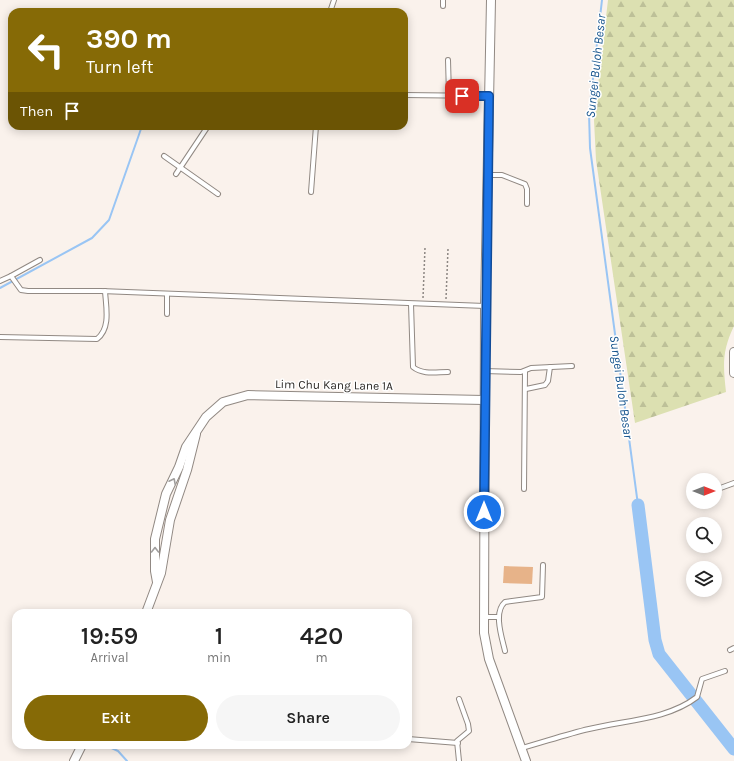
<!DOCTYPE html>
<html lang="en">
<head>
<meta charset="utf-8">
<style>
	body { margin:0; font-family:Karla,sans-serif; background:#f6f6f6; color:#222; height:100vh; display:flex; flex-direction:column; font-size:15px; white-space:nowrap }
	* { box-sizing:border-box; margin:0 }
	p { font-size:13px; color:#767676 }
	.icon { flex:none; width:22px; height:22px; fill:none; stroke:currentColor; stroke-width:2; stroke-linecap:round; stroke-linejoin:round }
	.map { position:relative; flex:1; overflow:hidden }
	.drawer { position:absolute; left:12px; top:609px; width:400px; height:140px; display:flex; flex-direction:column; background:#fff; border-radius:12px; box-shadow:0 2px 10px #0003 }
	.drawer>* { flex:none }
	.top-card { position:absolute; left:8px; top:8px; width:400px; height:122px; border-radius:12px; box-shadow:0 2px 10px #0003; background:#866a06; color:#fff; overflow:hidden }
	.needle { width:26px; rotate:90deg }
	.tools { position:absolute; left:686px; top:473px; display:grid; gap:8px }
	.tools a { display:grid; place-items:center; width:36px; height:36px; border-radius:50%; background:#fff; box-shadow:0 2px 10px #0003; font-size:20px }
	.pin { position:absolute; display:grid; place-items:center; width:34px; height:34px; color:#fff; margin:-17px; border-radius:8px; box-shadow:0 2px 6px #0006 }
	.me { position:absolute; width:44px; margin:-22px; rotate:0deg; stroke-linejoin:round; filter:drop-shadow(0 0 3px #0008) }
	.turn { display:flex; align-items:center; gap:14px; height:84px; padding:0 12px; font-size:18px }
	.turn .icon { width:52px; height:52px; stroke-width:2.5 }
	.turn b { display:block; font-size:28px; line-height:34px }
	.then { display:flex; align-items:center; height:38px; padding:0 12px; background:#0003; gap:8px; font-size:15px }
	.eta { display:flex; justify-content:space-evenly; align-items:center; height:68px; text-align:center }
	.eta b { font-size:24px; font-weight:600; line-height:28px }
	.button { display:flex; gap:8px; margin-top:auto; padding:8px 12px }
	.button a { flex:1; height:46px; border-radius:24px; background:#866a06; color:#fff; font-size:16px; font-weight:600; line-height:46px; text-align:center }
	.button a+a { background:#f6f6f6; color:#222 }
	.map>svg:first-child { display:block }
	.forest { fill:url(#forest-firs) }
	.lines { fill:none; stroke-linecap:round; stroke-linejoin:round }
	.stream { stroke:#99c5f4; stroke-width:2 }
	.river { stroke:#99c5f4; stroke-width:13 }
	.building { fill:#e7b389 }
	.service-casing { stroke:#918983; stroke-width:6 }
	.minor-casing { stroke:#918983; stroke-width:10 }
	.path { stroke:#8d8783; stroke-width:1.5; stroke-dasharray:2 2; stroke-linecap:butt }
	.service { stroke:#fff; stroke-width:4 }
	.minor { stroke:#fff; stroke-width:8 }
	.oneway { stroke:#a09e9d }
	.route-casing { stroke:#114b97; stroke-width:10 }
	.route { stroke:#1a73e8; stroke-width:7 }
	.labels { text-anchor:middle; stroke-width:3; stroke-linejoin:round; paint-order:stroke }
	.street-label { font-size:12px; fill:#2b2825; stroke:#fff }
	.water-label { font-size:13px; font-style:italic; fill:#16548d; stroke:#fff }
</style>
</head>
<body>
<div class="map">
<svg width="734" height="761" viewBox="0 0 734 761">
	<defs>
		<pattern id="forest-firs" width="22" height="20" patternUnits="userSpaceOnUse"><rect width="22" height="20" fill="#dce0b1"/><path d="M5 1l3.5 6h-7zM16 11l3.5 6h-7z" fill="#bdc098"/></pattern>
	</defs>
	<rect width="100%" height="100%" fill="#faf2ec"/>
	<path class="forest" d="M 608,0 L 734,0 L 734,326 C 722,351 723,365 726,392 L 635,423 L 596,160 L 594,120 Z"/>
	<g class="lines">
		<g class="stream">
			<path d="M 602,0 L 589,113 L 590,148 L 638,505"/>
			<path d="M 0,288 L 92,238 L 109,220 L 142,126"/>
			<path d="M 105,745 L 118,751 L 127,761"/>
		</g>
		<path class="river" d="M 638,505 L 655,640 L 659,654 L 734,749"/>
	</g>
	<path class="building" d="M 504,566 L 533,567 L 532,584 L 503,583 Z"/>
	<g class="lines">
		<g class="service-casing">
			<g id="service">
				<path d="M 443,6 L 443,0"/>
				<path d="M 330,12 L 334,0"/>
				<path d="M 448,60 L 449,95"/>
				<path d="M 404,95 L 489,96"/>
				<path d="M 164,156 L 218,194"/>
				<path d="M 176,174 L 208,126"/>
				<path d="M 488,175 L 502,175 L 525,184 L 527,189 L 527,204"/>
				<path d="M 311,192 L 316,126"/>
				<path d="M 11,276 L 40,260"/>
				<path d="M 0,281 L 11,276 L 21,290 L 28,291 L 101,291 L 485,306"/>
				<path d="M 167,294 L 167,314"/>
				<path d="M 411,304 L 413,367 C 423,375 436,372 448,372"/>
				<path d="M 0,337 L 97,339 C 111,328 106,307 105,291"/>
				<path d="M 484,371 L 521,372 L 531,368 L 572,366"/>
				<path d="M 526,389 L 545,385 L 548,381 L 550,367"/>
				<path d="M 524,489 L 525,371"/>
				<path d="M 715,490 L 734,483"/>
				<path d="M 692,498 L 693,498"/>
				<path d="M 484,617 L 499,617"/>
				<path d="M 730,650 L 734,648"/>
				<path d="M 505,651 C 502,638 493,612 505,602 L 542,597 L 543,565"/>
				<path d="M 459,699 L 468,724 L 469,731 L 457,741 L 459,761"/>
				<path d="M 408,739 L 458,743"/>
				<path d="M 522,748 C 544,742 567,734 589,729 C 625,720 667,720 697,697 L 702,679 L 725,671"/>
			</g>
		</g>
		<g class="minor-casing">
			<g id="minor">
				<path d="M 491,0 L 485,306 L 484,633 L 489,659 L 526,761"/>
				<path d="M 734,352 L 734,373"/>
				<path d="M 157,582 L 155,571 L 155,539 L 166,494 L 179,467 L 186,447 L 206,417 L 223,402 L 248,395 L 484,400"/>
				<path d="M 146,613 L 161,573 L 170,520 L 187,470 L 196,434"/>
				<path d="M 74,761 L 82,745"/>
			</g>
		</g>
		<g class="path">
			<path d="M 423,298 L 425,248"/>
			<path d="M 446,299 L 448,249"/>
			<path d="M 171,747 L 172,745"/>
		</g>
		<use href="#service" class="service"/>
		<use href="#minor" class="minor"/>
	</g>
	<defs><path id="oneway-chevron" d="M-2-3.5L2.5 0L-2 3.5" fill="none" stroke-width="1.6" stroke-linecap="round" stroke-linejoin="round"/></defs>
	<g class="oneway">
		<use href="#oneway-chevron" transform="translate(173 481) rotate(-63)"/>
		<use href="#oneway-chevron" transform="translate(155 550) rotate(-90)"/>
	</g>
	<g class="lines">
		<g class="route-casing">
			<path id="route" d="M 462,96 L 489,96 L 484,512"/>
		</g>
		<use href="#route" class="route"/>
	</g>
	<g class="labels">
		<g class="street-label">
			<text transform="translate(334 385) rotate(1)" y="4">Lim Chu Kang Lane 1A</text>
		</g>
		<g class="water-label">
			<text transform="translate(595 66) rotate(-84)" y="5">Sungei Buloh Besar</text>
			<text transform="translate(622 387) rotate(82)" y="5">Sungei Buloh Besar</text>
		</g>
	</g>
</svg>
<div class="tools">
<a><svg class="needle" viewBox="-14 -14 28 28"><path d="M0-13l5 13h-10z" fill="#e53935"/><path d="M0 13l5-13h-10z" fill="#767676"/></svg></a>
<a><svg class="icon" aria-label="search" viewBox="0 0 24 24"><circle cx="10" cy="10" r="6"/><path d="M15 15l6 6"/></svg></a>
<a><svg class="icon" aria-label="layers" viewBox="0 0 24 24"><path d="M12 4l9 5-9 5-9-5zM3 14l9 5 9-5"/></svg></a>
</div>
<div class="pin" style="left:462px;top:96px;background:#d93025"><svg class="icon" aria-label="arrive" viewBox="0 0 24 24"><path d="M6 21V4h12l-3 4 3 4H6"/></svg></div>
<svg class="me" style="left:484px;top:512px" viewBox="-20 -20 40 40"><circle r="17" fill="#1a73e8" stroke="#fff" stroke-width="3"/><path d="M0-11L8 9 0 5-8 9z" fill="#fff"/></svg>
<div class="top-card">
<div class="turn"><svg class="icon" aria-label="left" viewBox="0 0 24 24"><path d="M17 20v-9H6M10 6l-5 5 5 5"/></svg><div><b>390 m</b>Turn left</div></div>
<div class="then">Then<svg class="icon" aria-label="arrive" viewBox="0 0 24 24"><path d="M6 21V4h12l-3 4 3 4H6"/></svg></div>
</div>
<section class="drawer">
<div class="eta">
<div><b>19:59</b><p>Arrival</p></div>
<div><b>1</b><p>min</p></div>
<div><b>420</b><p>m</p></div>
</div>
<div class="button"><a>Exit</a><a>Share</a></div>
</section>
</div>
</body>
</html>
